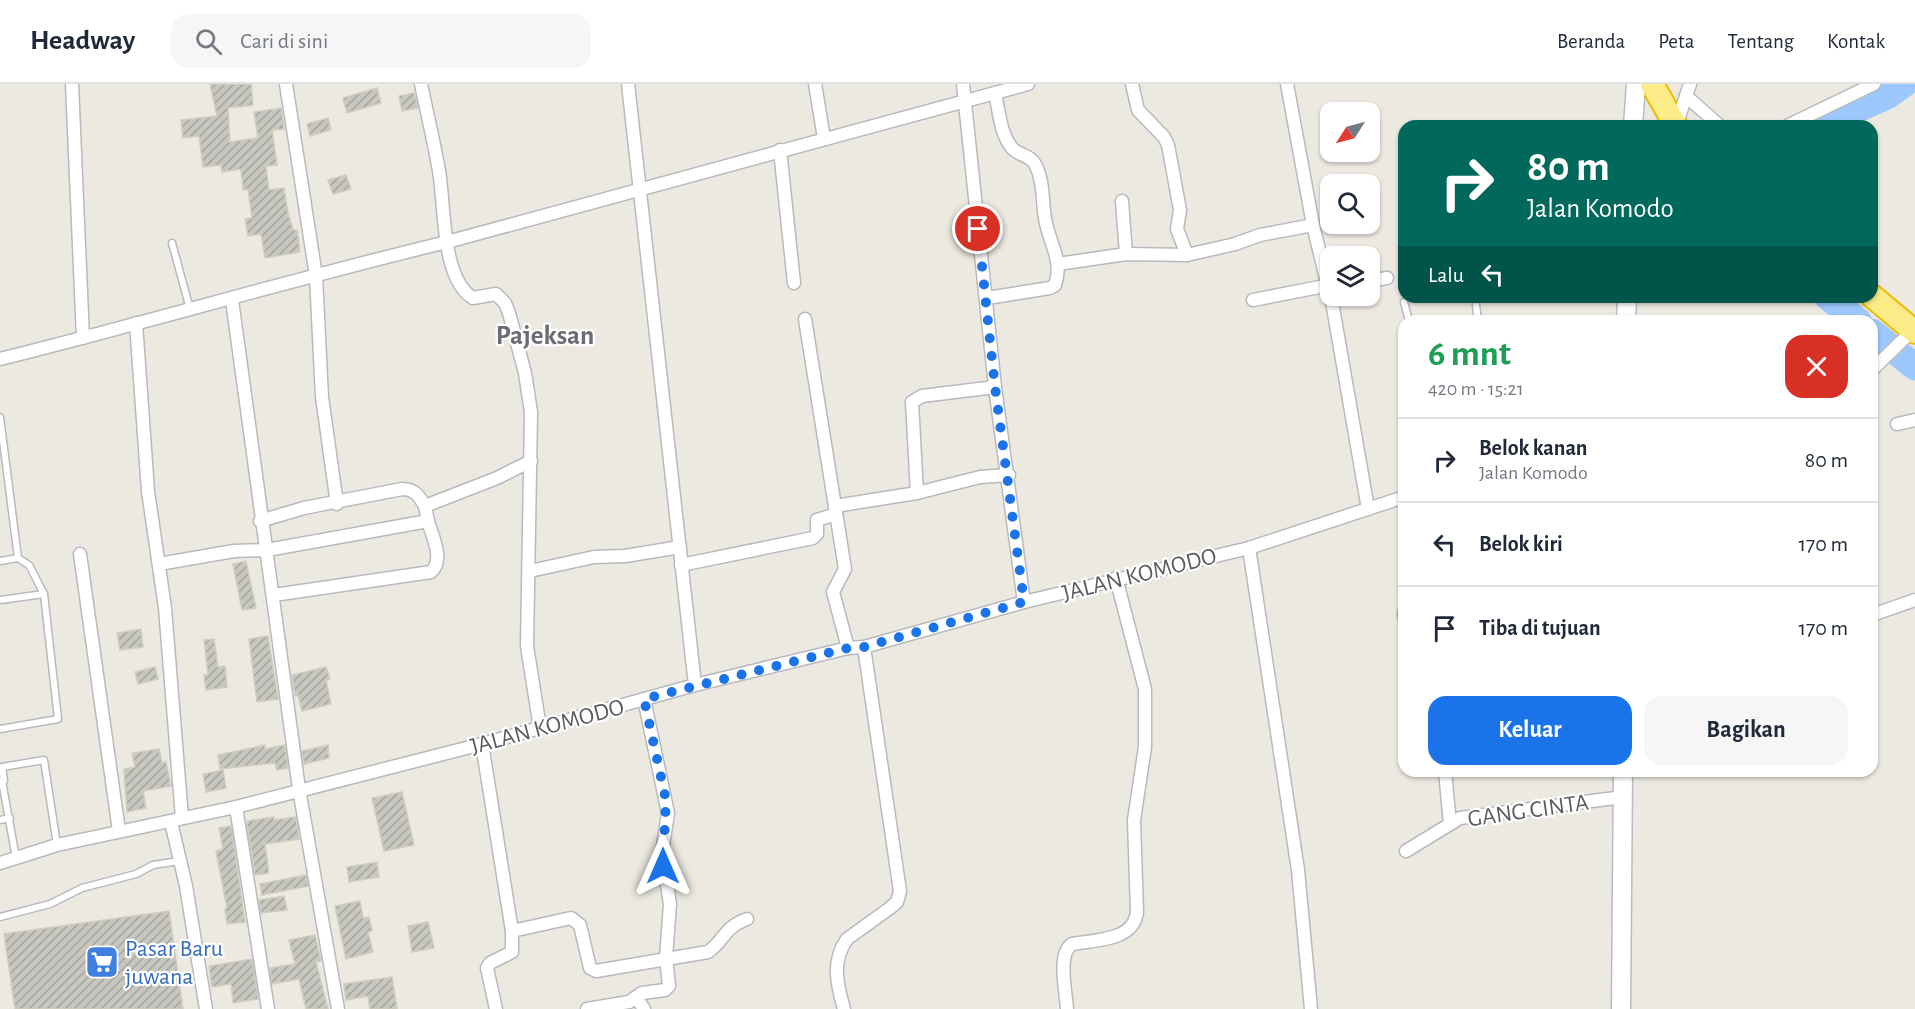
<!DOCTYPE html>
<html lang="id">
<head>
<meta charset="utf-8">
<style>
	body { margin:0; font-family:"Alegreya Sans",sans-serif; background:#f6f6f7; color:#1f2937; height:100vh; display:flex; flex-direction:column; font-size:22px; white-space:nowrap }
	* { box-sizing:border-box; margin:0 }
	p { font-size:20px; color:#747a83 }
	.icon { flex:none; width:33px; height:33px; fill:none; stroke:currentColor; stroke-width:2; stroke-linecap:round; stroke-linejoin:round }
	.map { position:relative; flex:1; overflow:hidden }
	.sheet { position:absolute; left:1398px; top:231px; width:480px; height:462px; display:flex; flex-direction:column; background:#fff; border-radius:18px; box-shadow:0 2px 4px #0004 }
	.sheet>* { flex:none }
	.hud { position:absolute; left:1398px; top:36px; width:480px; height:183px; border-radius:18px; box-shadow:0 2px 4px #0004; background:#00695c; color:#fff; overflow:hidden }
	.needle { width:39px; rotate:234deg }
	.buttons { position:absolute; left:1320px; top:18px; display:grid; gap:12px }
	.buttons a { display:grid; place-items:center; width:60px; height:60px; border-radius:12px; background:#fff; box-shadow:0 2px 4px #0004; font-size:30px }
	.pin { position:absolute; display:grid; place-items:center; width:51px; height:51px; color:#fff; margin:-26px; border:3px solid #fff; border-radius:50%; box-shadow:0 2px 6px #0007 }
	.me { position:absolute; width:66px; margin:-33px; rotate:0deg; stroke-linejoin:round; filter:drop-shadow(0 0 4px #0008) }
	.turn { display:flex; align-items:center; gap:21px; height:126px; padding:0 30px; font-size:27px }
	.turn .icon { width:78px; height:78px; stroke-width:2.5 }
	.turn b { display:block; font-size:42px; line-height:51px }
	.then { display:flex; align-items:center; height:57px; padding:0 30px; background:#0003; gap:12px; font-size:22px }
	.round { display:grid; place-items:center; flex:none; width:63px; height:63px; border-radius:18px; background:#f6f6f7 }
	.head { display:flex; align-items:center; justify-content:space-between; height:102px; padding:0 30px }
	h1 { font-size:36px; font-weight:600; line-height:45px; color:#1e9e55 }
	.cta { display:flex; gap:12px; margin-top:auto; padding:12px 30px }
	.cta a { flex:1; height:69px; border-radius:18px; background:#1a73e8; color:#fff; font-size:24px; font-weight:600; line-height:69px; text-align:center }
	.cta a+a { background:#f6f6f7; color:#1f2937 }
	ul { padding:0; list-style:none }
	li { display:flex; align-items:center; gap:18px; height:84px; padding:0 30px; border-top:2px solid #e0e1e3 }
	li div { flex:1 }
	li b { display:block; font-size:22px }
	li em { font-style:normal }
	header { display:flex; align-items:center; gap:36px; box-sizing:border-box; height:84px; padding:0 30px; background:#fff; border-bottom:2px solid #e0e1e3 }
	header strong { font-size:28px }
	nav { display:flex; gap:33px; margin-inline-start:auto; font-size:21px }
	.search { width:420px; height:54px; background:#f6f6f7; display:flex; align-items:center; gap:15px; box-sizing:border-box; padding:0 21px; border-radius:18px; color:#747a83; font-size:22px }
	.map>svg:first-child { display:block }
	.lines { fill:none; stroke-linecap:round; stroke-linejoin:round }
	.river { stroke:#9dc8fe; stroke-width:27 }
	.building { fill:url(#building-hatch); stroke:#d0cdbe; stroke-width:1.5 }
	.lane-casing { stroke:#b8b9bf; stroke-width:9 }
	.street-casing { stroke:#b8b9bf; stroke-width:15 }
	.secondary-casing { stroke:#b9bbc2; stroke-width:21 }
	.highway-casing { stroke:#e9bd03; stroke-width:26 }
	.lane { stroke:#fff; stroke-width:6 }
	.street { stroke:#fff; stroke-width:12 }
	.secondary { stroke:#fff; stroke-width:18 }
	.highway { stroke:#fbec87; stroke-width:22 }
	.route { stroke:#1a73e8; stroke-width:10; stroke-dasharray:0 18 }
	.labels { text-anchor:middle; stroke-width:4.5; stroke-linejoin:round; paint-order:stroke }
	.street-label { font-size:24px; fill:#595b61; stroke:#fff }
	.shop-label { font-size:24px; fill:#366cbe; stroke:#fff; text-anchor:start }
	.quarter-label { font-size:27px; font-weight:bold; fill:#6a6d73; stroke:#fff }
</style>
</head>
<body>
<header>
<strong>Headway</strong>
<div class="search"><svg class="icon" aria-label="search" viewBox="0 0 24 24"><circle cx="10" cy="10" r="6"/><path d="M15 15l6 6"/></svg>Cari di sini</div>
<nav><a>Beranda</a><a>Peta</a><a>Tentang</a><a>Kontak</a></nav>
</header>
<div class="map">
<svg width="1915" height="925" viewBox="0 0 1915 925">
	<defs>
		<pattern id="building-hatch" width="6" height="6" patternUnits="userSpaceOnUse" patternTransform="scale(1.5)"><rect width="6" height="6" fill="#c8c7bf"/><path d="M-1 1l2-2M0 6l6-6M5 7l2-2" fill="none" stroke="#a5a59f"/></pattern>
	</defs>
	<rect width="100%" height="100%" fill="#eceae0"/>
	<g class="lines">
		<g class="river">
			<path d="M 1820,42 L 1887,12 L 1904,0"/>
			<path d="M 1828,213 L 1858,237"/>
			<path d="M 1872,248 L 1915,283"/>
		</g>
	</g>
	<g class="building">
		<path d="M 210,0 L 251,0 L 253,21 L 228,24 L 230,58 L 258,54 L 254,28 L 281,24 L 284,45 L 272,46 L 277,81 L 266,82 L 269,106 L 284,104 L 288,129 L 293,146 L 297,146 L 300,168 L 265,174 L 261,150 L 248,152 L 245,135 L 252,134 L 248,105 L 243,106 L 241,85 L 222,88 L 221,81 L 203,83 L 199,52 L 183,54 L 181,36 L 217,32 Z"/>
		<path d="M 377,4 L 381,19 L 347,29 L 343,14 Z"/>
		<path d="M 414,9 L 418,24 L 402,27 L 399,12 Z"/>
		<path d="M 328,34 L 331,46 L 310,52 L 307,40 Z"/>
		<path d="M 346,91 L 351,105 L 333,110 L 328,96 Z"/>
		<path d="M 246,477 L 256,524 L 242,526 L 233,480 Z"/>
		<path d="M 141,545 L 143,563 L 120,566 L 117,549 Z"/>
		<path d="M 268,552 L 278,615 L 257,618 L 249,555 Z"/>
		<path d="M 214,555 L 218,583 L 225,582 L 227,603 L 206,606 L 204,591 L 208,591 L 204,556 Z"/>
		<path d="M 155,583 L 158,595 L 138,600 L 135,588 Z"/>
		<path d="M 326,583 L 330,595 L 326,596 L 331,620 L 302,627 L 298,611 L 295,612 L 292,591 Z"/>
		<path d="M 265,661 L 265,665 L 285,661 L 288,684 L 277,686 L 275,679 L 220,685 L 218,671 Z"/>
		<path d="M 328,661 L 329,674 L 304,680 L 302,667 Z"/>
		<path d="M 159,665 L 162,679 L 166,678 L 171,702 L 143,707 L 146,724 L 127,728 L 124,685 L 135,683 L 132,669 Z"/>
		<path d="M 223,686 L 226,704 L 206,708 L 203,690 Z"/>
		<path d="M 402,708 L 414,761 L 384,767 L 372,714 Z"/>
		<path d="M 274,733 L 274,736 L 296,733 L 299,755 L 265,760 L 269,789 L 255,791 L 247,740 L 248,737 Z"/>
		<path d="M 231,742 L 245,838 L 227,840 L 225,825 L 227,824 L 216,767 L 223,765 L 219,744 Z"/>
		<path d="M 377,778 L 379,793 L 349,798 L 347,783 Z"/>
		<path d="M 306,791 L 308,802 L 262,811 L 260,800 Z"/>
		<path d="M 284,812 L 287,826 L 261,829 L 259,816 Z"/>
		<path d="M 360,817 L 363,834 L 369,833 L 372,847 L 368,848 L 373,868 L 346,875 L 335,822 Z"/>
		<path d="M 169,827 L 183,925 L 15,925 L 4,850 Z"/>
		<path d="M 428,838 L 434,864 L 412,868 L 408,842 Z"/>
		<path d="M 315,851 L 321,877 L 316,878 L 328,925 L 306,925 L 299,895 L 272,900 L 270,884 L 295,880 L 289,856 Z"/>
		<path d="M 252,875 L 258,915 L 233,919 L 231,900 L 212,903 L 209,882 Z"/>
		<path d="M 392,893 L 397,925 L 370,925 L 368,912 L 346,916 L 344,900 Z"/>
	</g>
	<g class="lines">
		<g class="lane-casing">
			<g id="lane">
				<path d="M 172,159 L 190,225"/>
				<path d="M 1475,213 L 1478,237"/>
				<path d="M 1404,218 L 1409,237"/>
				<path d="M 0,333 L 18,474 L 29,481 L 44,510 L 58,635 L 0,645"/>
				<path d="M 0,477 L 18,474"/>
				<path d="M 0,516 L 44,510"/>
				<path d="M 2,697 L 16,774"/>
				<path d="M 4,697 L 2,683 L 44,676 L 57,761"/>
				<path d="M 0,736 L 10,734"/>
				<path d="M 0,833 L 50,820 L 82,804 L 136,790 L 153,781 L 180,777"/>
			</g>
		</g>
		<g class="street-casing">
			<g id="street">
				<path d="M 72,0 L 83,254"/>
				<path d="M 286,0 L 316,192 L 322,313 L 337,420"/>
				<path d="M 421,0 C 427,29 434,58 439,87 C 445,120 441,195 473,214 L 496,210 L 505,219 L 509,229 L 525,289 L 531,328 L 527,562 L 540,644"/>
				<path d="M 628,0 L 695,601"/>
				<path d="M 815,0 L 824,54"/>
				<path d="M 963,0 L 995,303 L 1024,518"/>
				<path d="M 1132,0 L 1138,26 L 1164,53 L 1168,61 L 1180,126 L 1177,145 L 1187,171"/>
				<path d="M 1287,0 L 1313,141 L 1330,211"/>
				<path d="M 1686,12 L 1720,42"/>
				<path d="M 1676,42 L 1690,0"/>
				<path d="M 1787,42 L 1874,0"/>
				<path d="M 780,66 L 794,199"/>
				<path d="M 1122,117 L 1126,170"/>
				<path d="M 1058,180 L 1126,170 L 1187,171 L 1235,160 L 1260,151 L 1313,141"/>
				<path d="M 1370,197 L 1387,194"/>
				<path d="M 1331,212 L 1368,425"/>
				<path d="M 987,214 L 1050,204 L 1055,201 C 1064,176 1048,157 1045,134 C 1042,116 1044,97 1035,80 C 1031,72 1019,71 1013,65 C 1000,51 999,26 995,9"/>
				<path d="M 232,216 L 299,705 L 338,925"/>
				<path d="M 1253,216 L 1330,201"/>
				<path d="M 805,235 L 845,485 L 833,508 L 848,564"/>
				<path d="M 136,239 L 148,407 L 165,524 L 182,734"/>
				<path d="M 0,275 C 149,238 297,194 447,158 L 1028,0"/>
				<path d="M 1872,286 L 1913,246"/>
				<path d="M 995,303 L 922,312 L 912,318 L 917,409 L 980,393 L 1009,391"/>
				<path d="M 1897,340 L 1915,336"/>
				<path d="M 835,422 L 917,409"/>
				<path d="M 260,437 L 304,424 L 402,405 C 415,405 419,412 425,422 L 497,394 L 531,377"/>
				<path d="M 1249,464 L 1298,786 L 1311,925"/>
				<path d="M 80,470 L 119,747"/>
				<path d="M 159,480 L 234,467 L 267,466 L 428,437 L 425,422"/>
				<path d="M 681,481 L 813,454 L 817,450 L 817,436 L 836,430"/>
				<path d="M 530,487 L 594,473 L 625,472 L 680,463"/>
				<path d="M 274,511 L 431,488 C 445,476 432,452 428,437"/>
				<path d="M 1404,528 L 1404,532"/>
				<path d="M 1872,531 L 1915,516"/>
				<path d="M 482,660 L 512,847 L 512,868 L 490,879 L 487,884 L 496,925"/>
				<path d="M 1445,687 L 1450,740"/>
				<path d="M 236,723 L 268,925"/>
				<path d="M 171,738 L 186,802 L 206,925"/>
				<path d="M 1406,767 L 1460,734 L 1623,713"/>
				<path d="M 0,779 L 57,761 L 236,723 L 482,660 L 695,601 L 848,564 L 864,563 L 1024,518 L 1249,464 L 1404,413"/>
				<path d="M 512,847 L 571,834 L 580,841 L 590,884 L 596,887 L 708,868 C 726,855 723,844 747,835"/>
				<path d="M 636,913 L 644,925"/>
				<path d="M 587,925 L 629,918 L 642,909 L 665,906 L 669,902 L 666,874 L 670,820 L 662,769 L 668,729 L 644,615"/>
				<path d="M 844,925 C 837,900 831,878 847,855 L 890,824 L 897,818 L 900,807 L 864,563"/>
				<path d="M 1067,925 C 1066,908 1057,870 1072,860 C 1095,856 1134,857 1137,828 L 1134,736 L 1145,663 L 1145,605 L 1116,494"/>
			</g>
		</g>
		<g class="secondary-casing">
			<g id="secondary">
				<path d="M 1633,42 L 1636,0"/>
				<path d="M 1626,237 L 1627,213"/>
				<path d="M 1621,925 L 1623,687"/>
			</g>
		</g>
		<g class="highway-casing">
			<g id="highway">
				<path d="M 1652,0 L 1676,42"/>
				<path d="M 1872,212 L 1915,248"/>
			</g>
		</g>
		<use href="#lane" class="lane"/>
		<use href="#street" class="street"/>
		<use href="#secondary" class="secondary"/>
		<use href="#highway" class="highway"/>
	</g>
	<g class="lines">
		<path class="route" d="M 663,782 L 666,716 L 644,615 L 848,564 L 864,563 L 1024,518 L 995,303 L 978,145"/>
	</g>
	<defs>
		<g id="supermarket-square" transform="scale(1.725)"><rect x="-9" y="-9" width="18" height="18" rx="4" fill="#3f7fe0" stroke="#fff"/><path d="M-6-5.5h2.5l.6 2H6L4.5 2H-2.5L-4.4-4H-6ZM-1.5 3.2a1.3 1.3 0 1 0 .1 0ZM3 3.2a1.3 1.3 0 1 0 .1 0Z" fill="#fff"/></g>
	</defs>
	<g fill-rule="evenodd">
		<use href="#supermarket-square" x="102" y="878"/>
	</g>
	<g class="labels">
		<g class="street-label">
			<text transform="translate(1139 490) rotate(-14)" y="8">JALAN KOMODO</text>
			<text transform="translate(547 642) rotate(-15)" y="8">JALAN KOMODO</text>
			<text transform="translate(1528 726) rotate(-8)" y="8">GANG CINTA</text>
		</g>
		<g class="shop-label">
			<text x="125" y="872">Pasar Baru<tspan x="125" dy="28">juwana</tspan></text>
		</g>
		<g class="quarter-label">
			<text x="545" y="260">Pajeksan</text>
		</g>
	</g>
</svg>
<div class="buttons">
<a><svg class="needle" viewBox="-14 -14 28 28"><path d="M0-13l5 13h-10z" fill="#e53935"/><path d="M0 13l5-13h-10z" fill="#747a83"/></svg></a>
<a><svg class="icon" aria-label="search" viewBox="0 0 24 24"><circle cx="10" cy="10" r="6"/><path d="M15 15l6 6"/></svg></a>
<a><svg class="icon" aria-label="layers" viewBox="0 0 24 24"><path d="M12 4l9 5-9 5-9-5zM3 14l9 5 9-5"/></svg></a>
</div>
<div class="pin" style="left:978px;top:145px;background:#d93025"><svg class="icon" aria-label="arrive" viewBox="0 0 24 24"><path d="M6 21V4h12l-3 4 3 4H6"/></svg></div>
<svg class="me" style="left:663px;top:782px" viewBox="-20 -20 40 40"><path d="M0-17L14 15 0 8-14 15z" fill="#1a73e8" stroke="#fff" stroke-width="4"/></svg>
<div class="hud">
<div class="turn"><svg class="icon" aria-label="right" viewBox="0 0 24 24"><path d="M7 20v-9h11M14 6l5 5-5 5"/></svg><div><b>80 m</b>Jalan Komodo</div></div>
<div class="then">Lalu<svg class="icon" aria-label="left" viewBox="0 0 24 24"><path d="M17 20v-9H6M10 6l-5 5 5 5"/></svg></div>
</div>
<section class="sheet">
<div class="head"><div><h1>6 mnt</h1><p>420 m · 15:21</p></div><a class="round" style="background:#d93025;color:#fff"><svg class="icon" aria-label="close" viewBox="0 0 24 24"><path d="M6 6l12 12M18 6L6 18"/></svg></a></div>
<ul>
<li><svg class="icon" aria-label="right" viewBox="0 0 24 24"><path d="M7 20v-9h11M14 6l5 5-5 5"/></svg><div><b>Belok kanan</b><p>Jalan Komodo</p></div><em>80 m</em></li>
<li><svg class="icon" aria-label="left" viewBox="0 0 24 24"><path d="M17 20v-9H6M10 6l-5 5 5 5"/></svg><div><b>Belok kiri</b></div><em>170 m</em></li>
<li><svg class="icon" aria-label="arrive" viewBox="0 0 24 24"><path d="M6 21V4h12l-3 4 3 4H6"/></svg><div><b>Tiba di tujuan</b></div><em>170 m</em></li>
</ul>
<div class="cta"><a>Keluar</a><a>Bagikan</a></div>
</section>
</div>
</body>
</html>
